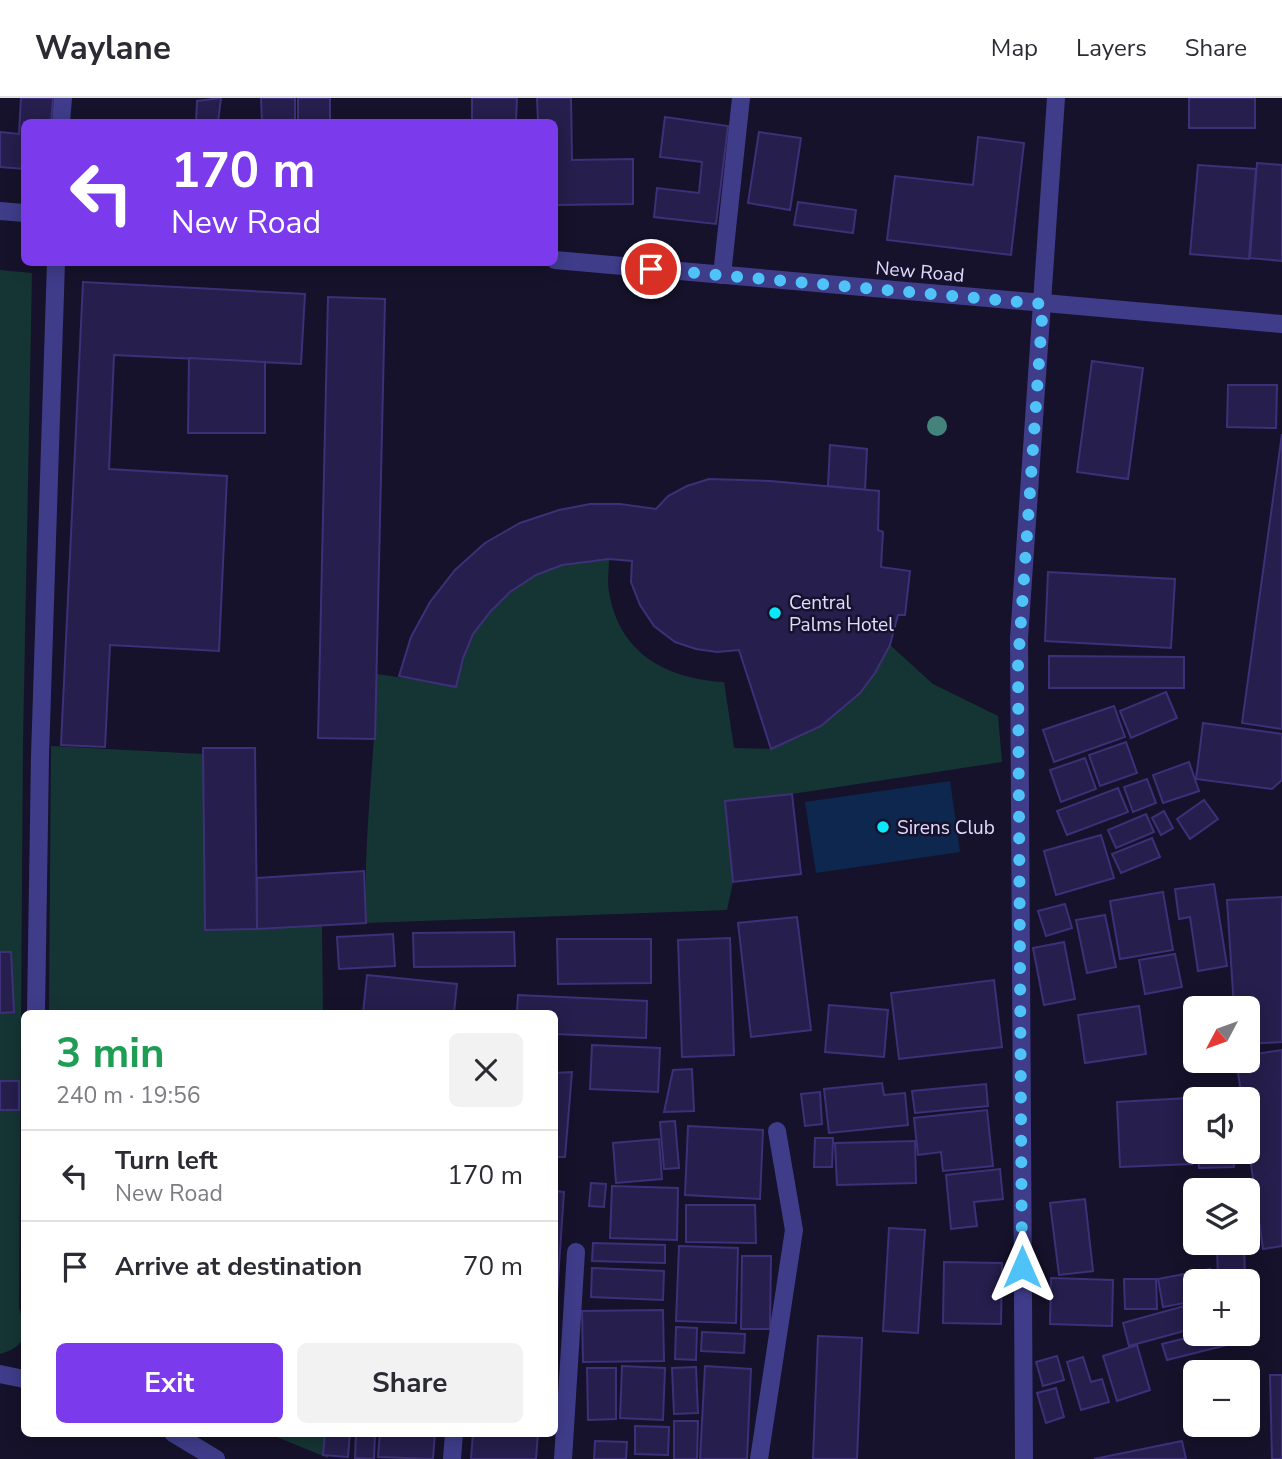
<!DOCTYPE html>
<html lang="en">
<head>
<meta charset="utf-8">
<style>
	body { margin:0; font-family:"Nunito Sans",sans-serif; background:#f2f2f3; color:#2b2b33; height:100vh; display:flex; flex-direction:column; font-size:26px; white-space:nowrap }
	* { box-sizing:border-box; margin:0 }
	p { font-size:23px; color:#7c7c81 }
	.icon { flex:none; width:38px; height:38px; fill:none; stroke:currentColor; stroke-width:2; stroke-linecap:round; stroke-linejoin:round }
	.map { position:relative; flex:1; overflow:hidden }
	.sheet { position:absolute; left:21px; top:912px; width:537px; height:427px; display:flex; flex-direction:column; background:#fff; border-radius:10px; box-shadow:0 4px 18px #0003 }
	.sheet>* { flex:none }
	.top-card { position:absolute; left:21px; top:21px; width:537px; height:147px; border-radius:10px; box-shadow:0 4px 18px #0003; background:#7c3aed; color:#fff; overflow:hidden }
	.needle { width:46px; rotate:229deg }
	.fabs { position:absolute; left:1183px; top:898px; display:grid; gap:14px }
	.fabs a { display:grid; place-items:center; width:77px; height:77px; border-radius:10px; background:#fff; box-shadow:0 4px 18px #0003; font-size:35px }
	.pin { position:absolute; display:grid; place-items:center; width:60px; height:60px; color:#fff; margin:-30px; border:4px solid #fff; border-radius:50%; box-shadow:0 2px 7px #0007 }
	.me { position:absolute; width:77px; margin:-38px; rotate:0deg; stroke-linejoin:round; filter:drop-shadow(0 0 5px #0008) }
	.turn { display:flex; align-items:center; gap:24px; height:147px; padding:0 35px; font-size:32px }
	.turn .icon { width:91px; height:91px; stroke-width:2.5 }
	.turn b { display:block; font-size:49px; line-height:60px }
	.round { display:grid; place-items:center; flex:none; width:74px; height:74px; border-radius:10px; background:#f2f2f3 }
	.head { display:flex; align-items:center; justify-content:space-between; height:119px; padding:0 35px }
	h1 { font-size:42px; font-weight:700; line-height:52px; color:#1e9e55 }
	.button { display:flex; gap:14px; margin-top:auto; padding:14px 35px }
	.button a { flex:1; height:80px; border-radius:10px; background:#7c3aed; color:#fff; font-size:28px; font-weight:700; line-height:80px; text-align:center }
	.button a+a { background:#f2f2f3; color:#2b2b33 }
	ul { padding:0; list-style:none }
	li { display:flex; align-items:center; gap:21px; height:91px; padding:0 35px; border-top:2px solid #e1e1e2 }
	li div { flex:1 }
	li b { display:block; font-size:26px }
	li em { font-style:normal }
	header { display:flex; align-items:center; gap:42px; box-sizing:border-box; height:98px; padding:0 35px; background:#fff; border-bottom:2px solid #e1e1e2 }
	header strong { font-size:33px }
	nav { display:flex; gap:38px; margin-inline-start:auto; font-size:24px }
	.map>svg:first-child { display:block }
	.green { fill:#153534 }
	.water { fill:#0e274e }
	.building { fill:#261e4c; stroke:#3d3078; stroke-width:2 }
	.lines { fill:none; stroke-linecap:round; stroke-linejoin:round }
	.minor { stroke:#3f3d8a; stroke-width:18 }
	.tree { fill:#43837c }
	.route { stroke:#4fc3f7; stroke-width:12; stroke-dasharray:0 21.6 }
	.poi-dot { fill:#0be8fc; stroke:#16122b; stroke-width:2.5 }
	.labels { text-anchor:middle; stroke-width:5; stroke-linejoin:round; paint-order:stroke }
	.street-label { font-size:19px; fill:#e0dcff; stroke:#16122b }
	.poi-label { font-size:19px; fill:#e0dcff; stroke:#16122b; text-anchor:start }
</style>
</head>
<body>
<header>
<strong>Waylane</strong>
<nav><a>Map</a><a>Layers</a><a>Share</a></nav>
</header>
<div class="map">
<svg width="1282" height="1361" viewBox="0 0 1282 1361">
	<rect width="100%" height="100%" fill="#16122b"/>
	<g class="green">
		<path d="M 0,172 L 32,175 L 23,644 L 19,1210 C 27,1234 28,1248 0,1256 Z"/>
		<path d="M 609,461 C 609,471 607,483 609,494 C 619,555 666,581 724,584 L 734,650 L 772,651 L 821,628 L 860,595 L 875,575 L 890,547 L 933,586 L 998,618 L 1002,664 L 792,696 L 725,703 L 733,784 L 727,812 L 366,825 C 363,742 375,659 377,576 L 456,588 C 460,571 464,553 473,537 C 490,505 526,477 560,467 C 576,463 593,463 609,461 Z"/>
		<path d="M 51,648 L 203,656 L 205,831 L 257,831 L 322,828 L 323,915 L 49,915 Z"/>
		<path d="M 267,1335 L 327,1335 L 328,1360 Z"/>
	</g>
	<path class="water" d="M 950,683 L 960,754 L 816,775 L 805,704 Z"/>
	<g class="building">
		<path d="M 21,0 L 53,0 L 51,24 L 24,24 L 24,71 L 0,69 L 0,34 L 19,36 Z"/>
		<path d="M 221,0 L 218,24 L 196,24 L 197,3 Z"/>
		<path d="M 261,0 L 295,0 L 295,24 L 262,24 Z"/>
		<rect x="298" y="0" width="32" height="24"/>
		<path d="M 472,0 L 517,0 L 516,24 L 472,24 Z"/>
		<path d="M 537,0 L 571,0 L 572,62 L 633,61 L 633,106 L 555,107 L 555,24 L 538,24 Z"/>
		<rect x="1189" y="0" width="66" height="30"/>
		<path d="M 665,19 L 728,28 L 716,126 L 654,119 L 657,90 L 699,95 L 702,64 L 660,59 Z"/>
		<path d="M 759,34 L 801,40 L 790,112 L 748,105 Z"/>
		<path d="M 978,39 L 1024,45 L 1011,157 L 887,142 L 895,78 L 973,87 Z"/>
		<path d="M 1257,65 L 1282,67 L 1282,163 L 1250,160 Z"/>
		<path d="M 1198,67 L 1256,71 L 1249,161 L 1190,156 Z"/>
		<path d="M 798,104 L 856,112 L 853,135 L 794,127 Z"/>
		<path d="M 83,184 L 305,196 L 301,266 L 114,257 L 109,371 L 227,378 L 219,553 L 110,547 L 105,649 L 61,647 Z"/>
		<path d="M 328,199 L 385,201 L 375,641 L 318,640 Z"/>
		<path d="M 189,260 L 265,264 L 265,335 L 188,335 Z"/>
		<path d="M 1092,263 L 1143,270 L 1128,381 L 1077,374 Z"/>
		<path d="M 1228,287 L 1277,287 L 1276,330 L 1227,329 Z"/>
		<path d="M 1282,336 L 1282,631 L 1242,625 Z"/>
		<path d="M 830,347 L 867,351 L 865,392 L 828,388 Z"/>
		<path d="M 709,381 L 770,383 L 879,393 L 878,432 L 883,434 L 881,469 L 910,473 L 905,517 L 898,517 L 890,547 L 875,575 L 860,595 L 821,628 L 771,651 L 739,552 L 717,554 L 696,551 L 675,544 L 654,528 L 640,507 L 631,484 L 632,463 L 609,461 L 562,467 L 536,477 L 510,494 L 491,513 L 473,536 L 463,560 L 456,589 L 399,578 L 411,539 L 430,504 L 455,472 L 485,445 L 520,425 L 559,412 L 590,406 L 620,406 L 656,411 L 668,398 L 687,388 Z"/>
		<path d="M 1048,474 L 1175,481 L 1171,550 L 1045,543 Z"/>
		<path d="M 1049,558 L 1184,559 L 1184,590 L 1049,590 Z"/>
		<path d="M 1166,594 L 1177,620 L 1131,640 L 1120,613 Z"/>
		<path d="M 1114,608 L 1125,639 L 1054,664 L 1043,632 Z"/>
		<path d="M 1203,625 L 1282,636 L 1282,682 L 1272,691 L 1196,681 Z"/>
		<path d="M 1126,644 L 1137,675 L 1100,688 L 1089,657 Z"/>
		<path d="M 203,650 L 255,650 L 257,831 L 205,832 Z"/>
		<path d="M 1085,660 L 1096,691 L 1061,704 L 1050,672 Z"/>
		<path d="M 1189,664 L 1199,693 L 1163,705 L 1153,677 Z"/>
		<path d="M 1147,681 L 1156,705 L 1133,714 L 1124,689 Z"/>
		<path d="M 1118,690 L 1128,714 L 1067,737 L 1057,713 Z"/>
		<path d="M 792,696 L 801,776 L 733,784 L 725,703 Z"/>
		<path d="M 1204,702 L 1218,721 L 1190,741 L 1177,721 Z"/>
		<path d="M 1164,713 L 1173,730 L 1161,737 L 1152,720 Z"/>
		<path d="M 1146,716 L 1154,734 L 1116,750 L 1108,732 Z"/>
		<path d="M 1101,737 L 1114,780 L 1056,797 L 1044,753 Z"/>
		<path d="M 1152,740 L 1160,759 L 1121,775 L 1112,756 Z"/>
		<path d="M 364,773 L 366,825 L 257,831 L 257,780 Z"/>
		<path d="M 1214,786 L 1227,868 L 1198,873 L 1190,819 L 1179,821 L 1175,791 Z"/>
		<path d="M 1163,794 L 1173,852 L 1120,861 L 1110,803 Z"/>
		<path d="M 1282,799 L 1282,944 L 1248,946 L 1248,910 L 1234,910 L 1227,802 Z"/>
		<path d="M 1065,806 L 1072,830 L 1046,838 L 1038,813 Z"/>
		<path d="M 1105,817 L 1116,869 L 1087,875 L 1076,822 Z"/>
		<path d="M 797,819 L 811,932 L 751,939 L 738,825 Z"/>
		<path d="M 514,834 L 515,868 L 414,869 L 413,835 Z"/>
		<path d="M 393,836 L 395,868 L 339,871 L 337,839 Z"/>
		<path d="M 730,840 L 734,957 L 682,959 L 678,842 Z"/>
		<path d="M 557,841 L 651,841 L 651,885 L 558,886 Z"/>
		<path d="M 1064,844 L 1075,901 L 1044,907 L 1033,850 Z"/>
		<path d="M 0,854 L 11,854 L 14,914 L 0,915 Z"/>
		<path d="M 1175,856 L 1182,889 L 1145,896 L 1139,862 Z"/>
		<path d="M 367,877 L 457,886 L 454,915 L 363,915 Z"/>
		<path d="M 994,882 L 1002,949 L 899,961 L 891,895 Z"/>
		<path d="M 518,897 L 647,903 L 646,940 L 555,936 L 555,915 L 517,915 Z"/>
		<path d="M 829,907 L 888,912 L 884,959 L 825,954 Z"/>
		<path d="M 1139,908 L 1146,956 L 1085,965 L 1078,917 Z"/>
		<path d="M 592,947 L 660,950 L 658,994 L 590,991 Z"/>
		<path d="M 1282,952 L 1282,1148 L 1263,1151 L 1248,1045 L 1248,1001 L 1242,1001 L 1236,962 L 1248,962 L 1248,957 Z"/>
		<path d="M 692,971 L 694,1013 L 664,1014 L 673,972 Z"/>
		<path d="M 572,974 L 565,1059 L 555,1059 L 555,975 Z"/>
		<rect x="0" y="983" width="19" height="29"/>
		<path d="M 882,985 L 884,997 L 905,995 L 908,1027 L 829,1035 L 824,991 Z"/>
		<path d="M 986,986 L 988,1008 L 915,1015 L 912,993 Z"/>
		<path d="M 820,994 L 822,1026 L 805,1028 L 801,996 Z"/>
		<path d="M 1188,1000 L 1192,1066 L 1120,1069 L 1117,1004 Z"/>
		<path d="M 987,1012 L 993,1068 L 943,1073 L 941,1054 L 918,1057 L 914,1020 Z"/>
		<path d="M 675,1023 L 679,1070 L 664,1071 L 660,1024 Z"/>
		<path d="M 688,1028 L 763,1032 L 760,1101 L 685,1097 Z"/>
		<path d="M 815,1040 L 833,1040 L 832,1069 L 814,1069 Z"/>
		<path d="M 659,1041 L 662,1081 L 616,1085 L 613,1045 Z"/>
		<path d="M 915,1043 L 916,1085 L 837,1087 L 835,1045 Z"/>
		<path d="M 1198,1054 L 1233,1054 L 1234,1069 L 1199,1070 Z"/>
		<path d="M 1000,1071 L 1003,1101 L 974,1104 L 977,1128 L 951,1131 L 946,1077 Z"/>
		<path d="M 591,1085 L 606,1086 L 604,1109 L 589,1108 Z"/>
		<path d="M 612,1088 L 678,1090 L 677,1142 L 610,1140 Z"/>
		<path d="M 555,1093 L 564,1094 L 557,1197 L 555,1197 Z"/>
		<path d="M 1085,1101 L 1093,1173 L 1059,1177 L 1050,1105 Z"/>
		<path d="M 686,1107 L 755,1107 L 756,1145 L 686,1144 Z"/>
		<path d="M 889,1130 L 925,1132 L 918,1235 L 883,1233 Z"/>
		<path d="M 1217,1144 L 1244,1144 L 1245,1183 L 1218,1183 Z"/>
		<path d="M 593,1145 L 665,1147 L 665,1165 L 592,1163 Z"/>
		<path d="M 679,1148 L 738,1150 L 736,1225 L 676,1223 Z"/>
		<path d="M 742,1158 L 771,1158 L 770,1231 L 741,1231 Z"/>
		<path d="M 944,1164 L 1002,1165 L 1001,1226 L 943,1225 Z"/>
		<path d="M 592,1170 L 664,1173 L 663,1202 L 591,1199 Z"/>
		<path d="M 1210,1171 L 1213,1183 L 1195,1183 L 1195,1203 L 1163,1209 L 1158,1181 Z"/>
		<path d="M 1051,1180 L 1113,1182 L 1112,1228 L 1050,1226 Z"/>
		<path d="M 1124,1181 L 1156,1181 L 1157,1211 L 1125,1211 Z"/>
		<path d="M 1195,1205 L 1195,1230 L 1129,1248 L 1123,1225 Z"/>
		<path d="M 663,1212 L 664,1263 L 583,1264 L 582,1213 Z"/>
		<path d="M 676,1229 L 697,1230 L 696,1262 L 675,1261 Z"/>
		<path d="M 702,1234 L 745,1236 L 744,1255 L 701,1253 Z"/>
		<path d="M 1202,1236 L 1232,1236 L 1235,1245 L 1167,1262 L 1162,1246 Z"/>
		<path d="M 818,1238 L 862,1240 L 857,1361 L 813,1361 Z"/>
		<path d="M 1137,1247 L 1150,1292 L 1117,1303 L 1103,1258 Z"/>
		<path d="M 1057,1258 L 1064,1282 L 1043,1288 L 1036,1264 Z"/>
		<path d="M 1083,1259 L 1091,1284 L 1102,1281 L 1109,1304 L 1081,1312 L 1067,1264 Z"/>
		<path d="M 622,1268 L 665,1270 L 663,1322 L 620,1320 Z"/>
		<path d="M 705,1268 L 751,1271 L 747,1361 L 700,1361 Z"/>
		<path d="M 696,1269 L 698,1315 L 674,1316 L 672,1270 Z"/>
		<path d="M 587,1270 L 616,1270 L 616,1321 L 588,1322 Z"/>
		<path d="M 1270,1277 L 1282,1277 L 1282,1361 L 1272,1361 Z"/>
		<path d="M 1056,1290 L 1064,1319 L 1046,1325 L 1037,1295 Z"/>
		<path d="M 674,1323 L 698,1323 L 697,1361 L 674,1361 Z"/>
		<path d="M 635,1328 L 669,1329 L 668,1357 L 635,1356 Z"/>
		<path d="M 325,1335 L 350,1335 L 348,1359 L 323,1357 Z"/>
		<path d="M 356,1335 L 375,1335 L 374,1361 L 355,1360 Z"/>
		<path d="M 380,1335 L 435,1335 L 433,1361 L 378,1359 Z"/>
		<path d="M 473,1335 L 538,1335 L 536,1361 L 471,1361 Z"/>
		<path d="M 595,1343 L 627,1344 L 626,1361 L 594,1361 Z"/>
		<path d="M 1182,1343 L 1186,1361 L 1094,1361 Z"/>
	</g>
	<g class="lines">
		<g class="minor">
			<path d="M 61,24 L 63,0"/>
			<path d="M 0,113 L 24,115"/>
			<path d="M 555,162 L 1282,226"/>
			<path d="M 722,177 L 741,0"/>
			<path d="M 36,915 L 40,658 L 56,164"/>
			<path d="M 0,1276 L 24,1281"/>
			<path d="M 173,1335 L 216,1361"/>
			<path d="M 452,1361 L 454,1335"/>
			<path d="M 563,1361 L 576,1154"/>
			<path d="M 759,1361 L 794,1132 L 777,1033"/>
			<path d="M 1024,1361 L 1019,540 L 1056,0"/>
		</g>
	</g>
	<circle class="tree" cx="937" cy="328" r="10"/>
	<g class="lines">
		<path class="route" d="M 651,171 L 1043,206 L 1018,566 L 1022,1169"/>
	</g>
	<g class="poi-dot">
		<circle cx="775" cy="515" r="7"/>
		<circle cx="883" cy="729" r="7"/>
	</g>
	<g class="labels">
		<g class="street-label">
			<text transform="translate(920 173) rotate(5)" y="7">New Road</text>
		</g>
		<g class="poi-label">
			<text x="789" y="511">Central<tspan x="789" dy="22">Palms Hotel</tspan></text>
			<text x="897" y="736">Sirens Club</text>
		</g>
	</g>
</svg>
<div class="fabs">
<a><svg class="needle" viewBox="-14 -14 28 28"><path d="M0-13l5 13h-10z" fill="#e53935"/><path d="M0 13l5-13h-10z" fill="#7c7c81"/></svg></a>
<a><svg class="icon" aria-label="sound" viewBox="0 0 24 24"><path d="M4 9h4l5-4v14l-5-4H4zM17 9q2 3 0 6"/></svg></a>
<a><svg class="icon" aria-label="layers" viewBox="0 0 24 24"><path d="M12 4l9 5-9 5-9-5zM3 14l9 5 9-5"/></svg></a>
<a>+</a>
<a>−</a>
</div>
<div class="pin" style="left:651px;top:171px;background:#d93025"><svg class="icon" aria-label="arrive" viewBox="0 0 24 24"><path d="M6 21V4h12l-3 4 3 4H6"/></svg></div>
<svg class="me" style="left:1022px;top:1169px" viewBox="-20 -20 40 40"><path d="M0-17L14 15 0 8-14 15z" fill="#4fc3f7" stroke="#fff" stroke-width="4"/></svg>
<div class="top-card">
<div class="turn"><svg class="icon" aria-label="left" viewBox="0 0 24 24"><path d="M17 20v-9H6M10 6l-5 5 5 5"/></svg><div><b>170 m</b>New Road</div></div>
</div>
<section class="sheet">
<div class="head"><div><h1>3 min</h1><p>240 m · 19:56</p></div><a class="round"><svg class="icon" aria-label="close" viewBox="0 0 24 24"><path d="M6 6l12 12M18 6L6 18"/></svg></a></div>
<ul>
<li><svg class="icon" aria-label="left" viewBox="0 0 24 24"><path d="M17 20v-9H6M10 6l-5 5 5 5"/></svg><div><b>Turn left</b><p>New Road</p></div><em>170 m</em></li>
<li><svg class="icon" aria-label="arrive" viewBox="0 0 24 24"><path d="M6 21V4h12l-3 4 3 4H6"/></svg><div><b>Arrive at destination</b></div><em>70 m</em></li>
</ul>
<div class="button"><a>Exit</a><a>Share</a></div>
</section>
</div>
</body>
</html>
